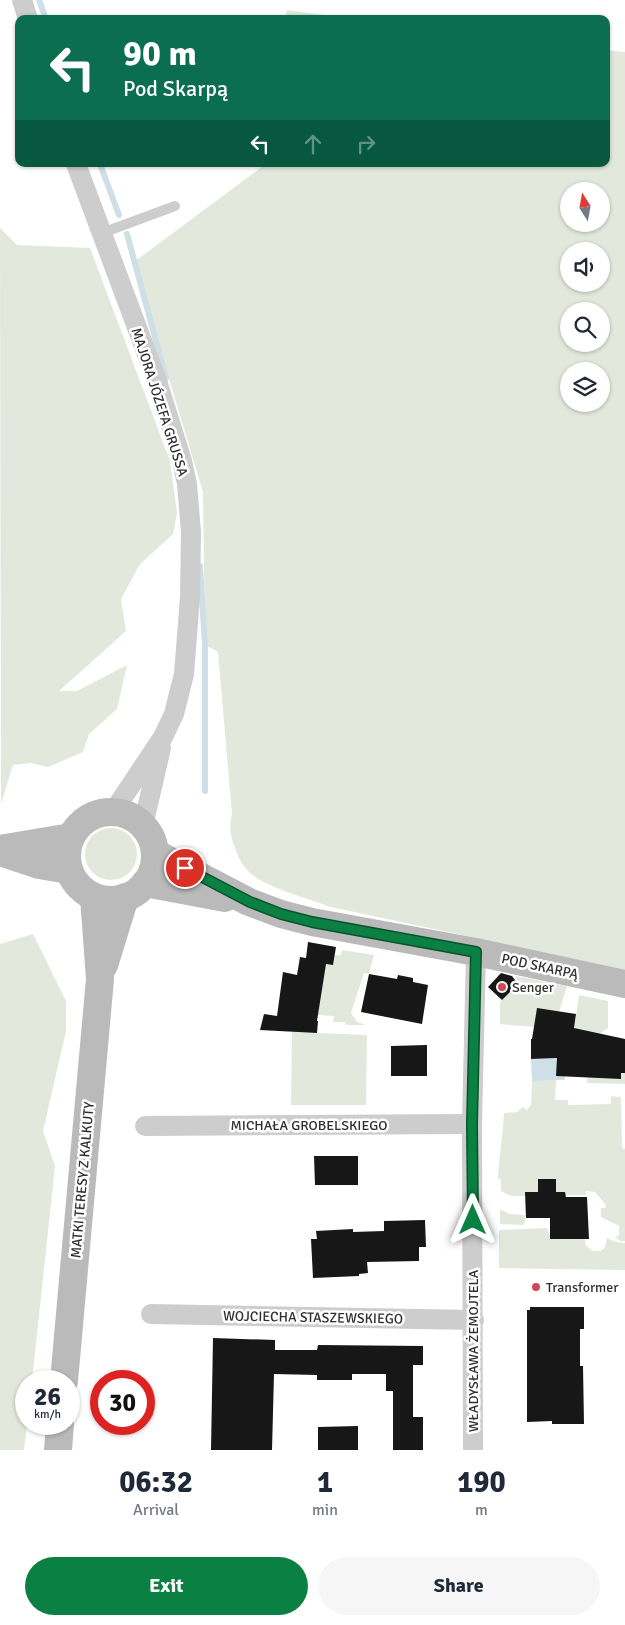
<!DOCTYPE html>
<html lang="en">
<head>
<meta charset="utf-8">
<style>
	body { margin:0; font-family:Signika,sans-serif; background:#f6f6f7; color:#1f2937; height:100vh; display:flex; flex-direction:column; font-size:19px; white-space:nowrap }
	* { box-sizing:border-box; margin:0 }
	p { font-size:16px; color:#747a83 }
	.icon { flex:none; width:28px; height:28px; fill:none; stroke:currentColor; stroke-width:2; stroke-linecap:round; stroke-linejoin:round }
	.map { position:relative; height:1450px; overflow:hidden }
	.drawer { display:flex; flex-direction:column; background:#fff; flex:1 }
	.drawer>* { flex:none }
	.hud { position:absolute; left:15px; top:15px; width:595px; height:152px; border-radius:10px; box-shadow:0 1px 4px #0004; background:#0b6e4f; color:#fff; overflow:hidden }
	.needle { width:32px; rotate:349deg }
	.fabs { position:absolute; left:560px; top:182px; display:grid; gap:10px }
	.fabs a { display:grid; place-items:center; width:50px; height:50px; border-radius:50%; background:#fff; box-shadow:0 1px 4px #0004; font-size:25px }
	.speed { position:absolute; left:15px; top:1370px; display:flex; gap:10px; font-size:25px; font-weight:700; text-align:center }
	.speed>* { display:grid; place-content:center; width:65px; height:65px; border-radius:50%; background:#fff; box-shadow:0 1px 4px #0004; line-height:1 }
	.speed small { font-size:12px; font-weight:400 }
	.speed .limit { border:8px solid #d22; background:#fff; color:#111 }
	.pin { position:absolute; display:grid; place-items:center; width:42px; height:42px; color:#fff; margin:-21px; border:2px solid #fff; border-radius:50%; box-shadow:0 1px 5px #0007 }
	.me { position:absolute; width:55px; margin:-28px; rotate:0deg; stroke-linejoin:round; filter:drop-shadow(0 0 4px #0008) }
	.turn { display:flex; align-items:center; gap:18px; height:105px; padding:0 25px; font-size:22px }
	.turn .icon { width:65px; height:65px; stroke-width:2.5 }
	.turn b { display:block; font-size:35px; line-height:42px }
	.lanes { display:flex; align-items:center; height:48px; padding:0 25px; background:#0003; justify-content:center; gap:25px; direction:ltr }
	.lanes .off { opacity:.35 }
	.eta { display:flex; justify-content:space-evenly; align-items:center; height:85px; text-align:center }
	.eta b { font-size:30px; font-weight:700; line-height:35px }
	.action { display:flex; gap:10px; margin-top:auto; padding:10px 25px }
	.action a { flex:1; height:58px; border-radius:30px; background:#0b8043; color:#fff; font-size:20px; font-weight:700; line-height:58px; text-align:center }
	.action a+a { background:#f6f6f7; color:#1f2937 }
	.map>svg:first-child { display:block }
	.green { fill:#e3e8dc; fill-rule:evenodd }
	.water { fill:#cedfe8 }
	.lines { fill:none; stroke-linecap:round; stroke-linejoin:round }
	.stream { stroke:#cedfe8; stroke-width:6 }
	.building { fill:#171717 }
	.lane { stroke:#cdcdcd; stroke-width:10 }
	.street { stroke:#cdcdcd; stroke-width:20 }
	.secondary { stroke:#bababa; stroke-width:28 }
	.route-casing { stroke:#07532c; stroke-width:12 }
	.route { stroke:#0b8043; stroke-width:9 }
	.poi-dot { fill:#d24758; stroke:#fff; stroke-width:2 }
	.labels { text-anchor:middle; stroke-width:5; stroke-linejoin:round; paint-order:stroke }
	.street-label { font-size:14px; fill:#303030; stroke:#fff }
	.poi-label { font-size:14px; fill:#303030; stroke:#fff; text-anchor:start }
</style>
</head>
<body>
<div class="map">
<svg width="625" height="1450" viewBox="0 0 625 1450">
	<rect width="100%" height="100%" fill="#fff"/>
	<g class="green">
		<path d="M 287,10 L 353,19 L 285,19 Z"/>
		<path d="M 606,50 L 625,52 L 625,970 L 331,907 C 310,899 264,887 249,872 C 242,865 238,857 235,848 C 230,836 229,827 232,814 L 218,652 L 205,645 L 203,492 L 134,262 L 263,166 L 263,164 L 606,164 ZM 569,191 L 601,191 L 601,224 L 569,224 ZM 569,251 L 601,251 L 601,284 L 569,284 ZM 569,311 L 601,311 L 601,344 L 569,344 ZM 569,371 L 601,371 L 601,404 L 569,404 Z"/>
		<path d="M 0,228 L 17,245 L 90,248 L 170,461 L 177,513 L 173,534 L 140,564 L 121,599 L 126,631 L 59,691 L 77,691 L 127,665 L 117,709 L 89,734 L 83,752 L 48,767 L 31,763 L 13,765 L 1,804 Z"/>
		<circle cx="111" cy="854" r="26"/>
		<path d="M 33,934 L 66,1001 L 66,1031 L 43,1131 L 55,1166 L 32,1381 L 26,1381 L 27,1424 L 24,1450 L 0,1450 L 0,944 Z"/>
		<path d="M 342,950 L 374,955 L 369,974 L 364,973 L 351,1013 L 357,1022 L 366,1025 L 346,1025 L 345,1022 L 333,1022 L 334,1016 L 318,1015 L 324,964 L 333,965 L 335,955 L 341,955 Z"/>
		<path d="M 516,976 L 567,986 L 559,1012 L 534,1027 L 500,1024 L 500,1002 L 518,984 Z"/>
		<path d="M 579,995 L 608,1001 L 608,1028 L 599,1034 L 574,1030 Z"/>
		<path d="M 292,1032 L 367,1035 L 366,1105 L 291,1105 Z"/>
		<path d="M 588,1073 L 625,1073 L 625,1084 L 587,1083 Z"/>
		<path d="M 556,1080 L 555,1100 L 568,1100 L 568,1105 L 611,1104 L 611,1096 L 621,1097 L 622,1148 L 625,1149 L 625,1241 L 620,1241 L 615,1237 L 619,1235 L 619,1226 L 601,1217 L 601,1208 L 605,1208 L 606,1205 L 595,1192 L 586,1191 L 586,1195 L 565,1195 L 565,1192 L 526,1192 L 526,1196 L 511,1196 L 501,1191 L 501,1179 L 498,1179 C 499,1156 503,1135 504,1113 L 517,1112 L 523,1107 L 527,1110 L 531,1105 L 532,1081 Z"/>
		<path d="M 500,1209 L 509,1214 L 525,1215 L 525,1221 L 523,1225 L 500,1224 Z"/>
		<path d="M 547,1228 L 551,1239 L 585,1239 L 586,1246 L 593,1251 L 601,1251 L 605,1247 L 607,1238 C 612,1241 619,1243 625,1243 L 625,1270 L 499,1268 L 499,1230 Z"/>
	</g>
	<path class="water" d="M 564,1058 L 565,1080 L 532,1081 L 531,1059 Z"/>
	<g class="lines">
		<g class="stream">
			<path d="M 39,0 L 46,19"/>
			<path d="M 100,164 L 119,215"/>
			<path d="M 127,234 L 166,378"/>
			<path d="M 200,566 L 205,645 L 205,791"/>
		</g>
	</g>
	<g class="building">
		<path d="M 308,942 L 336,947 L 333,965 L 326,964 L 317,1021 L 318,1021 L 317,1033 L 260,1030 L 264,1014 L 277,1016 L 283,972 L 297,975 L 300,957 L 306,958 Z"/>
		<path d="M 501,973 L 512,976 L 518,984 L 502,1000 L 488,987 Z"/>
		<path d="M 369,974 L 397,979 L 398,975 L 413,978 L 413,982 L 428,985 L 422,1024 L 361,1012 Z"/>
		<path d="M 537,1008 L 576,1014 L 574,1028 L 625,1039 L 625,1073 L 621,1073 L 621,1079 L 556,1076 L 557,1058 L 531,1059 L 531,1039 L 532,1039 Z"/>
		<path d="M 427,1045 L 427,1076 L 391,1076 L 391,1046 Z"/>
		<path d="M 314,1156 L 358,1156 L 358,1185 L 315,1185 Z"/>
		<path d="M 538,1179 L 556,1179 L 556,1192 L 565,1192 L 566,1197 L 587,1197 L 589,1239 L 550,1239 L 550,1218 L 526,1218 L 525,1192 L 538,1192 Z"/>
		<path d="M 425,1220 L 426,1247 L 419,1247 L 419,1261 L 367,1262 L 368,1273 L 359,1274 L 359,1276 L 313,1278 L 311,1239 L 317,1239 L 316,1231 L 353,1229 L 353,1232 L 384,1231 L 384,1221 Z"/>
		<path d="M 530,1307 L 584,1307 L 584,1329 L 580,1329 L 580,1366 L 583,1366 L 584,1424 L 552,1424 L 552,1421 L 527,1422 L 527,1310 L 530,1310 Z"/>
		<path d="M 213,1338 L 275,1340 L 275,1350 L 317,1350 L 318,1345 L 423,1346 L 423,1365 L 413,1365 L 413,1417 L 423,1417 L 423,1450 L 393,1450 L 393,1391 L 386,1391 L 386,1374 L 352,1374 L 352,1380 L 317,1380 L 317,1375 L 274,1374 L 272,1450 L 211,1450 Z"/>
		<path d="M 358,1426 L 358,1450 L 318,1450 L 318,1427 Z"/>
	</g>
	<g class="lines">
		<path class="lane" d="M 102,233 L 175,206"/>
		<g class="street">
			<path d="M 22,0 L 28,19"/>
			<path d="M 76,164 L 157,381 L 182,461 L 187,484 L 191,532 L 190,597 L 184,674 L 174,714 L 163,737 L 113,812"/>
			<path d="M 143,826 L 161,748"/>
			<path d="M 145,1126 L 472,1124"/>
			<path d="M 151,1314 L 474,1320"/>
			<path d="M 473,1450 L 472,1124 L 476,952"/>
		</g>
		<g class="secondary">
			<circle cx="111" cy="856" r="44"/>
			<path d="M 0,849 L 71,837"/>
			<path d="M 0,852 L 39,865 L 69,870"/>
			<path d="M 155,853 L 249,902 L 281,914 L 312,922 L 476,952 L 625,984"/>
			<path d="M 145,883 L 225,898"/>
			<path d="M 104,965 L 125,897"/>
			<path d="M 64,1381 L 100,979 L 94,897"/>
			<path d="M 58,1450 L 60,1424"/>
		</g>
	</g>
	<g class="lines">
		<g class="route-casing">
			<path id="route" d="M 185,868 L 250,902 L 281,914 L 312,922 L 476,952 L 472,1124 L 473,1220"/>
		</g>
		<use href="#route" class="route"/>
	</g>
	<g class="poi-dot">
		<circle cx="502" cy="987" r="5"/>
		<circle cx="536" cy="1287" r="5"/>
	</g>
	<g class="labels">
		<g class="street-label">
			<text transform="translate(160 402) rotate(72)" y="5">MAJORA JÓZEFA GRUSSA</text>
			<text transform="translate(540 966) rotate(12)" y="5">POD SKARPĄ</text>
			<text x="309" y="1130">MICHAŁA GROBELSKIEGO</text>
			<text transform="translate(82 1180) rotate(-85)" y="5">MATKI TERESY Z KALKUTY</text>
			<text transform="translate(313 1317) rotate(1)" y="5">WOJCIECHA STASZEWSKIEGO</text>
			<text transform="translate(473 1351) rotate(-90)" y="5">WŁADYSŁAWA ŻEMOJTELA</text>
		</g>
		<g class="poi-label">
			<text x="512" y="992">Senger</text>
			<text x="546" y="1292">Transformer</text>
		</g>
	</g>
</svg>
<div class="fabs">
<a><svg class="needle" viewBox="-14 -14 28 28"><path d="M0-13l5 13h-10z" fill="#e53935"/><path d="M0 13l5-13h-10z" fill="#747a83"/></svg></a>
<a><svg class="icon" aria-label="sound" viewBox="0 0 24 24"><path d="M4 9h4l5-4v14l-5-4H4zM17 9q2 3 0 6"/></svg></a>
<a><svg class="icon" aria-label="search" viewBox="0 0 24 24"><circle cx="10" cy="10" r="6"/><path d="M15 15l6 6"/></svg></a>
<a><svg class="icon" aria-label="layers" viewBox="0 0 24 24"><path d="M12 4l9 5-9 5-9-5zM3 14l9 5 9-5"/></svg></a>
</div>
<div class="speed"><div>26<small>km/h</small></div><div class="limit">30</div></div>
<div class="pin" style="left:185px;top:868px;background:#d93025"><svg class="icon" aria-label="arrive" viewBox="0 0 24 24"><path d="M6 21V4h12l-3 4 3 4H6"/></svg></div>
<svg class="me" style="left:473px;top:1220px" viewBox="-20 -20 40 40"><path d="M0-17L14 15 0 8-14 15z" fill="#0b8043" stroke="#fff" stroke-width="4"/></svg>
<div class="hud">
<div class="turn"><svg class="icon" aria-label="left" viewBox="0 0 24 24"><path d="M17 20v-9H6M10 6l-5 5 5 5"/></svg><div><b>90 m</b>Pod Skarpą</div></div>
<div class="lanes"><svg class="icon" aria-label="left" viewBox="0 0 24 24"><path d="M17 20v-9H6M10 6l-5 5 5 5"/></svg><svg class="icon off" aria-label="ahead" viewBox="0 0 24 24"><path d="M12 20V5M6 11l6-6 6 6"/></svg><svg class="icon off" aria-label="right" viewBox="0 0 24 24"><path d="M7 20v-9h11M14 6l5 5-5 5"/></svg></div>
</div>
</div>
<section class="drawer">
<div class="eta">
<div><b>06:32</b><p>Arrival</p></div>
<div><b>1</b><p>min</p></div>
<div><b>190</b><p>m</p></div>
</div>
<div class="action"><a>Exit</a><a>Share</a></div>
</section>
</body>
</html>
